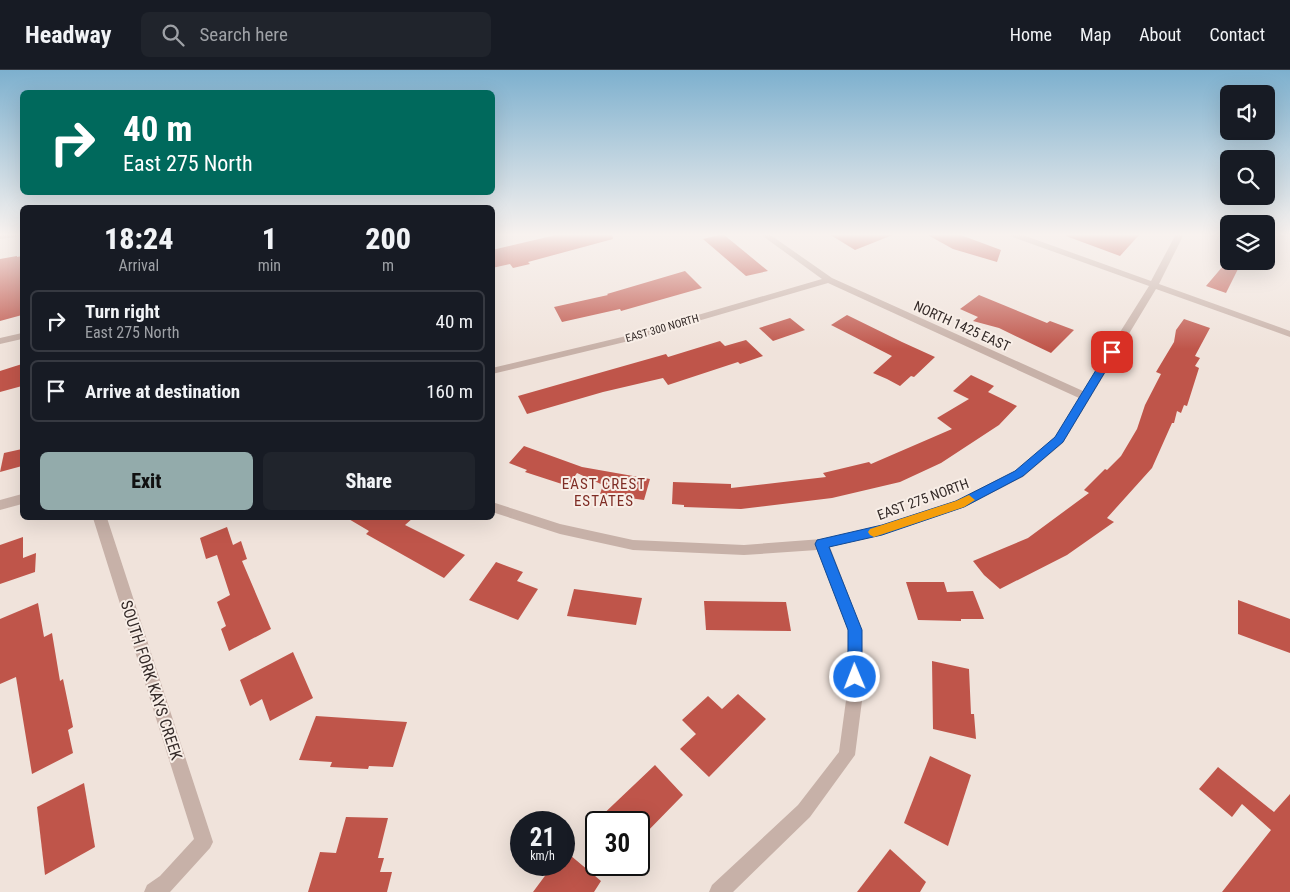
<!DOCTYPE html>
<html lang="en">
<head>
<meta charset="utf-8">
<style>
	body { margin:0; font-family:"Roboto Condensed",sans-serif; background:#20242c; color:#f1f3f6; height:100vh; display:flex; flex-direction:column; font-size:19px; white-space:nowrap }
	* { box-sizing:border-box; margin:0 }
	p { font-size:16px; color:#9ea1a6 }
	.icon { flex:none; width:28px; height:28px; fill:none; stroke:currentColor; stroke-width:2; stroke-linecap:round; stroke-linejoin:round }
	.map { position:relative; flex:1; overflow:hidden }
	.details { position:absolute; left:20px; top:135px; width:475px; height:315px; display:flex; flex-direction:column; background:#171b24; border-radius:8px; box-shadow:0 5px 20px #0002 }
	.details>* { flex:none }
	.hud { position:absolute; left:20px; top:20px; width:475px; height:105px; border-radius:8px; box-shadow:0 5px 20px #0002; background:#00695c; color:#fff; overflow:hidden }
	.tools { position:absolute; left:1220px; top:15px; display:grid; gap:10px }
	.tools a { display:grid; place-items:center; width:55px; height:55px; border-radius:8px; background:#171b24; box-shadow:0 5px 20px #0002; font-size:25px }
	.speed { position:absolute; left:510px; top:741px; display:flex; gap:10px; font-size:25px; font-weight:700; text-align:center }
	.speed>* { display:grid; place-content:center; width:65px; height:65px; border-radius:50%; background:#171b24; box-shadow:0 5px 20px #0002; line-height:1 }
	.speed small { font-size:12px; font-weight:400 }
	.speed .limit { border:2px solid #111; border-radius:8px; background:#fff; color:#111 }
	.pin { position:absolute; display:grid; place-items:center; width:42px; height:42px; color:#fff; margin:-21px; border-radius:10px; box-shadow:0 2px 8px #0006 }
	.me { position:absolute; width:55px; margin:-28px; rotate:359deg; stroke-linejoin:round; filter:drop-shadow(0 0 4px #0008) }
	.turn { display:flex; align-items:center; gap:18px; height:105px; padding:0 20px; font-size:22px }
	.turn .icon { width:65px; height:65px; stroke-width:2.5 }
	.turn b { display:block; font-size:35px; line-height:42px }
	.eta { display:flex; justify-content:space-evenly; align-items:center; height:85px; text-align:center }
	.eta b { font-size:30px; font-weight:800; line-height:35px }
	.action { display:flex; gap:10px; margin-top:auto; padding:10px 20px }
	.action a { flex:1; height:58px; border-radius:8px; background:#93abab; color:#111; font-size:20px; font-weight:800; line-height:58px; text-align:center }
	.action a+a { background:#20242c; color:#f1f3f6 }
	ul { padding:0; list-style:none }
	li { display:flex; align-items:center; gap:15px; height:62px; margin:0 10px 8px; padding:0 10px; border:2px solid #363941; border-radius:8px }
	li div { flex:1 }
	li b { display:block; font-size:19px }
	li em { font-style:normal }
	header { display:flex; align-items:center; gap:30px; box-sizing:border-box; height:70px; padding:0 25px; background:#171b24; border-bottom:1px solid #363941 }
	header strong { font-size:24px }
	nav { display:flex; gap:28px; margin-inline-start:auto; font-size:18px }
	.search { width:350px; height:45px; background:#20242c; display:flex; align-items:center; gap:12px; box-sizing:border-box; padding:0 18px; border-radius:8px; color:#9ea1a6; font-size:19px }
	.map>svg:first-child { display:block }
	.building { fill:#bf554a }
	.lines { fill:none; stroke-linecap:round; stroke-linejoin:round }
	.street { fill:#c7b1a8; fill-rule:evenodd }
	.route { fill:#1a73e8; stroke:#114b97 }
	.slow { fill:#f59e0b }
	.labels { text-anchor:middle; stroke-width:4; stroke-linejoin:round; paint-order:stroke }
	.far-street-label { font-size:11px; fill:#342a28; stroke:#f8eee7 }
	.street-label { font-size:14px; fill:#342a28; stroke:#f8eee7 }
	.neighbourhood-label { font-size:15px; letter-spacing:1px; fill:#7f2d25; stroke:#f8eee7 }
	.near-street-label { font-size:16px; fill:#342a28; stroke:#f8eee7 }
</style>
</head>
<body>
<header>
<strong>Headway</strong>
<div class="search"><svg class="icon" aria-label="search" viewBox="0 0 24 24"><circle cx="10" cy="10" r="6"/><path d="M15 15l6 6"/></svg>Search here</div>
<nav><a>Home</a><a>Map</a><a>About</a><a>Contact</a></nav>
</header>
<div class="map">
<svg width="1290" height="822" viewBox="0 0 1290 822">
	<rect width="100%" height="100%" fill="#f0e3db"/>
	<g class="building">
		<path d="M 560,164 L 612,164 L 613,169 L 528,192 L 530,194 L 513,198 L 510,194 L 492,198 L 492,180 Z"/>
		<path d="M 723,164 L 768,201 L 746,206 L 703,169 Z"/>
		<path d="M 829,164 L 895,164 L 855,180 Z"/>
		<path d="M 926,164 L 958,164 L 1001,180 L 997,192 L 953,179 Z"/>
		<path d="M 1066,164 L 1140,164 L 1120,186 L 1066,166 Z"/>
		<path d="M 17,186 L 17,187 L 22,186 L 22,245 L 0,251 L 0,189 Z"/>
		<path d="M 1229,189 L 1229,191 L 1242,191 L 1226,223 L 1206,216 Z"/>
		<path d="M 685,201 L 702,218 L 621,241 L 620,239 L 562,252 L 554,237 L 608,225 L 607,224 Z"/>
		<path d="M 979,225 L 1047,253 L 1050,251 L 1074,260 L 1051,283 L 999,258 L 973,251 L 978,247 L 960,239 Z"/>
		<path d="M 847,245 L 902,272 L 935,287 L 914,307 L 911,306 L 900,316 L 887,309 L 873,303 L 892,286 L 831,255 Z"/>
		<path d="M 790,248 L 805,260 L 773,271 L 759,258 Z"/>
		<path d="M 1184,249 L 1210,258 L 1195,286 L 1200,288 L 1195,296 L 1199,298 L 1187,336 L 1184,335 L 1181,343 L 1177,341 L 1174,353 L 1172,353 L 1152,398 L 1107,448 L 1114,452 L 1067,485 L 1000,519 L 984,505 L 973,491 L 1028,468 L 1089,423 L 1084,420 L 1105,399 L 1107,400 L 1121,386 L 1137,359 L 1145,335 L 1161,304 L 1156,302 L 1174,272 L 1176,260 Z"/>
		<path d="M 746,270 L 763,286 L 740,294 L 738,292 L 668,315 L 663,308 L 603,322 L 527,344 L 518,326 L 666,284 L 668,287 L 720,271 L 725,276 Z"/>
		<path d="M 22,294 L 22,316 L 0,322 L 0,301 Z"/>
		<path d="M 971,305 L 994,316 L 988,322 L 1017,336 L 999,355 L 941,393 L 900,412 L 832,428 L 741,439 L 684,437 L 684,435 L 672,434 L 673,412 L 731,414 L 731,418 L 826,407 L 823,403 L 869,392 L 871,394 L 952,359 L 937,348 L 969,329 L 953,321 Z"/>
		<path d="M 524,376 L 582,397 L 650,409 L 644,430 L 600,424 L 603,415 L 577,403 L 568,416 L 525,402 L 527,400 L 509,393 Z"/>
		<path d="M 22,379 L 22,396 L 0,402 L 4,383 Z"/>
		<path d="M 347,448 L 413,448 L 405,455 L 465,485 L 444,508 L 366,464 L 369,461 Z"/>
		<path d="M 227,457 L 233,475 L 241,471 L 247,489 L 242,491 L 271,559 L 229,581 L 221,559 L 226,556 L 217,532 L 230,525 L 217,485 L 206,489 L 200,468 Z"/>
		<path d="M 23,467 L 23,488 L 36,483 L 35,502 L 0,514 L 0,475 Z"/>
		<path d="M 496,492 L 523,502 L 517,511 L 538,519 L 518,550 L 469,530 Z"/>
		<path d="M 906,512 L 944,512 L 947,522 L 973,521 L 984,549 L 961,549 L 961,551 L 918,550 Z"/>
		<path d="M 574,519 L 642,528 L 636,555 L 567,546 Z"/>
		<path d="M 1238,530 L 1290,549 L 1290,583 L 1238,564 Z"/>
		<path d="M 704,531 L 786,532 L 791,561 L 706,560 Z"/>
		<path d="M 38,533 L 44,567 L 52,563 L 60,611 L 63,609 L 73,657 L 68,660 L 73,683 L 32,704 L 16,607 L 0,614 L 0,549 Z"/>
		<path d="M 293,582 L 313,628 L 270,651 L 262,629 L 250,636 L 240,610 Z"/>
		<path d="M 932,591 L 969,599 L 971,644 L 974,644 L 976,669 L 933,659 Z"/>
		<path d="M 738,624 L 766,649 L 709,707 L 680,679 L 696,664 L 682,650 L 708,626 L 722,639 Z"/>
		<path d="M 316,646 L 407,652 L 393,697 L 369,696 L 368,699 L 330,697 L 332,692 L 299,690 Z"/>
		<path d="M 930,686 L 971,705 L 948,776 L 904,753 Z"/>
		<path d="M 655,695 L 683,725 L 639,770 L 639,752 L 595,752 Z"/>
		<path d="M 1218,697 L 1274,742 L 1290,724 L 1290,822 L 1222,822 L 1271,760 L 1242,734 L 1232,747 L 1199,719 Z"/>
		<path d="M 84,713 L 95,777 L 45,805 L 37,737 Z"/>
		<path d="M 346,747 L 388,748 L 378,788 L 384,788 L 380,802 L 392,802 L 387,822 L 308,822 L 320,782 L 336,783 Z"/>
		<path d="M 890,779 L 926,812 L 920,822 L 857,822 Z"/>
		<path d="M 564,780 L 601,811 L 594,822 L 533,822 L 553,795 L 564,795 Z"/>
	</g>
	<g class="lines">
		<g class="street">
			<path d="M 0,164 L 20,164 L 16,167 L 0,169 Z"/>
			<path d="M 760,164 L 769,164 L 832,208 L 1083,321 L 1149,216 L 1010,166 L 1009,164 L 1020,164 L 1151,211 L 1176,164 L 1184,164 L 1159,214 L 1290,261 L 1290,267 L 1156,219 L 1063,373 L 1023,407 L 965,437 L 882,465 L 830,477 L 862,560 L 863,623 L 855,685 L 810,747 L 733,822 L 709,822 L 712,815 L 798,735 L 839,682 L 847,623 L 848,560 L 817,480 L 744,485 L 633,480 L 560,464 L 492,442 L 492,432 L 560,454 L 633,470 L 744,475 L 822,469 L 882,455 L 955,431 L 1015,401 L 1055,367 L 1079,328 L 828,213 L 629,271 L 492,304 L 492,298 L 622,267 L 822,209 Z"/>
			<path d="M 22,263 L 22,269 L 0,274 L 0,268 Z"/>
			<path d="M 22,424 L 22,434 L 0,440 L 0,430 Z"/>
			<path d="M 93,448 L 107,448 L 213,772 L 210,778 L 170,822 L 144,822 L 147,815 L 160,806 L 194,769 Z"/>
		</g>
	</g>
	<linearGradient id="sky" x2="0" y2="1"><stop stop-color="#7db0ce"/><stop offset="0.59" stop-color="#f8f2ef"/><stop offset="1" stop-color="#f8f2ef" stop-opacity="0"/></linearGradient>
	<rect width="1290" height="279" fill="url(#sky)"/>
	<path class="route" d="M 1112,279 L 1117,282 L 1063,372 L 1023,406 L 964,437 L 882,465 L 829,477 L 862,560 L 862,607 L 860,612 L 855,614 L 850,612 L 848,607 L 848,560 L 815,474 L 817,470 L 882,455 L 956,431 L 1015,401 L 1055,367 L 1107,282 Z"/>
	<path class="slow" d="M 969,425 L 975,430 L 964,437 L 874,467 L 870,465 L 868,462 L 870,459 L 956,431 Z"/>
	<g class="labels">
		<g class="far-street-label">
			<text transform="translate(662 258) rotate(-16)" y="4">EAST 300 NORTH</text>
		</g>
		<g class="street-label">
			<text transform="translate(962 256) rotate(24)" y="5">NORTH 1425 EAST</text>
			<text transform="translate(923 429) rotate(-20)" y="5">EAST 275 NORTH</text>
		</g>
		<g class="neighbourhood-label">
			<text x="604" y="419">EAST CREST<tspan x="604" dy="17">ESTATES</tspan></text>
		</g>
		<g class="near-street-label">
			<text transform="translate(152 610) rotate(72)" y="6">SOUTH FORK KAYS CREEK</text>
		</g>
	</g>
</svg>
<div class="tools">
<a><svg class="icon" aria-label="sound" viewBox="0 0 24 24"><path d="M4 9h4l5-4v14l-5-4H4zM17 9q2 3 0 6"/></svg></a>
<a><svg class="icon" aria-label="search" viewBox="0 0 24 24"><circle cx="10" cy="10" r="6"/><path d="M15 15l6 6"/></svg></a>
<a><svg class="icon" aria-label="layers" viewBox="0 0 24 24"><path d="M12 4l9 5-9 5-9-5zM3 14l9 5 9-5"/></svg></a>
</div>
<div class="speed"><div>21<small>km/h</small></div><div class="limit">30</div></div>
<div class="pin" style="left:1112px;top:282px;background:#d93025"><svg class="icon" aria-label="arrive" viewBox="0 0 24 24"><path d="M6 21V4h12l-3 4 3 4H6"/></svg></div>
<svg class="me" style="left:855px;top:607px" viewBox="-20 -20 40 40"><circle r="17" fill="#1a73e8" stroke="#fff" stroke-width="3"/><path d="M0-11L8 9 0 5-8 9z" fill="#fff"/></svg>
<div class="hud">
<div class="turn"><svg class="icon" aria-label="right" viewBox="0 0 24 24"><path d="M7 20v-9h11M14 6l5 5-5 5"/></svg><div><b>40 m</b>East 275 North</div></div>
</div>
<section class="details">
<div class="eta">
<div><b>18:24</b><p>Arrival</p></div>
<div><b>1</b><p>min</p></div>
<div><b>200</b><p>m</p></div>
</div>
<ul>
<li><svg class="icon" aria-label="right" viewBox="0 0 24 24"><path d="M7 20v-9h11M14 6l5 5-5 5"/></svg><div><b>Turn right</b><p>East 275 North</p></div><em>40 m</em></li>
<li><svg class="icon" aria-label="arrive" viewBox="0 0 24 24"><path d="M6 21V4h12l-3 4 3 4H6"/></svg><div><b>Arrive at destination</b></div><em>160 m</em></li>
</ul>
<div class="action"><a>Exit</a><a>Share</a></div>
</section>
</div>
</body>
</html>
